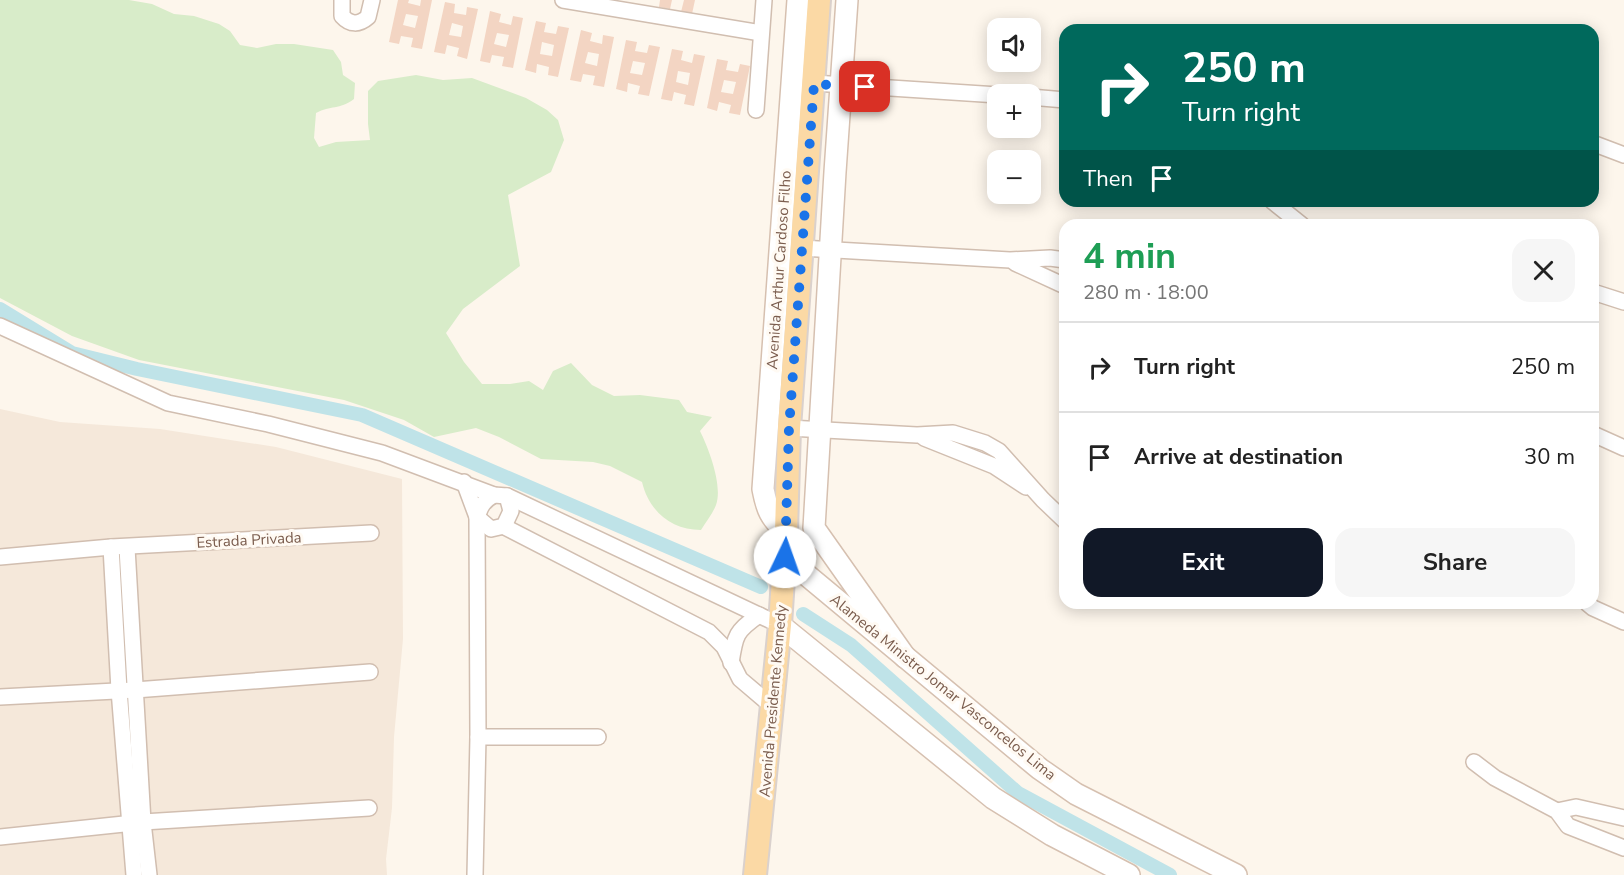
<!DOCTYPE html>
<html lang="en">
<head>
<meta charset="utf-8">
<style>
	body { margin:0; font-family:"Nunito Sans",sans-serif; background:#f6f6f6; color:#222; height:100vh; display:flex; flex-direction:column; font-size:22px; white-space:nowrap }
	* { box-sizing:border-box; margin:0 }
	p { font-size:20px; color:#767676 }
	.icon { flex:none; width:33px; height:33px; fill:none; stroke:currentColor; stroke-width:2; stroke-linecap:round; stroke-linejoin:round }
	.map { position:relative; flex:1; overflow:hidden }
	.panel { position:absolute; left:1059px; top:219px; width:540px; height:390px; display:flex; flex-direction:column; background:#fff; border-radius:18px; box-shadow:0 3px 15px #0003 }
	.panel>* { flex:none }
	.banner { position:absolute; left:1059px; top:24px; width:540px; height:183px; border-radius:18px; box-shadow:0 3px 15px #0003; background:#00695c; color:#fff; overflow:hidden }
	.fabs { position:absolute; left:987px; top:18px; display:grid; gap:12px }
	.fabs a { display:grid; place-items:center; width:54px; height:54px; border-radius:12px; background:#fff; box-shadow:0 3px 15px #0003; font-size:30px }
	.pin { position:absolute; display:grid; place-items:center; width:51px; height:51px; color:#fff; margin:-26px; border-radius:12px; box-shadow:0 3px 9px #0006 }
	.me { position:absolute; width:66px; margin:-33px; rotate:3deg; stroke-linejoin:round; filter:drop-shadow(0 0 4px #0008) }
	.turn { display:flex; align-items:center; gap:21px; height:126px; padding:0 24px; font-size:27px }
	.turn .icon { width:78px; height:78px; stroke-width:2.5 }
	.turn b { display:block; font-size:42px; line-height:51px }
	.then { display:flex; align-items:center; height:57px; padding:0 24px; background:#0003; gap:12px; font-size:22px }
	.round { display:grid; place-items:center; flex:none; width:63px; height:63px; border-radius:18px; background:#f6f6f6 }
	.summary { display:flex; align-items:center; justify-content:space-between; height:102px; padding:0 24px }
	h1 { font-size:36px; font-weight:700; line-height:45px; color:#1e9e55 }
	.cta { display:flex; gap:12px; margin-top:auto; padding:12px 24px }
	.cta a { flex:1; height:69px; border-radius:18px; background:#111827; color:#fff; font-size:24px; font-weight:700; line-height:69px; text-align:center }
	.cta a+a { background:#f6f6f6; color:#222 }
	ul { padding:0; list-style:none }
	li { display:flex; align-items:center; gap:18px; height:90px; padding:0 24px; border-top:2px solid #e0e0e0 }
	li div { flex:1 }
	li b { display:block; font-size:22px }
	li em { font-style:normal }
	.map>svg:first-child { display:block }
	.residential { fill:#f5e8da }
	.green { fill:#d8ecc9 }
	.lines { fill:none; stroke-linecap:round; stroke-linejoin:round }
	.canal { stroke:#bfe3e8; stroke-width:14 }
	.building { fill:#f3d5c3; fill-rule:evenodd }
	.minor-casing { stroke:#d1beb0; stroke-width:18 }
	.secondary-casing { stroke:#d6c0b0; stroke-width:24 }
	.primary-casing { stroke:#dad1cd; stroke-width:26 }
	.minor { stroke:#fff; stroke-width:15 }
	.secondary { stroke:#fff; stroke-width:21 }
	.primary { stroke:#fbd9a5; stroke-width:22 }
	.route { stroke:#1a73e8; stroke-width:10; stroke-dasharray:0 18 }
	.labels { text-anchor:middle; stroke-width:6; stroke-linejoin:round; paint-order:stroke }
	.street-label { font-size:15px; fill:#7a5c4d; stroke:#fffaf3 }
</style>
</head>
<body>
<div class="map">
<svg width="1624" height="875" viewBox="0 0 1624 875">
	<rect width="100%" height="100%" fill="#fdf6ec"/>
	<path class="residential" d="M 0,409 L 60,422 L 160,429 L 276,447 L 402,479 L 403,639 L 394,737 L 392,808 L 386,859 L 387,875 L 0,875 Z"/>
	<path class="green" d="M 0,0 L 129,0 L 152,4 L 174,14 L 194,16 L 219,24 L 230,31 L 240,45 L 257,48 L 276,44 L 294,44 L 333,50 L 341,62 L 343,75 L 355,83 L 354,99 C 339,110 331,105 316,113 L 314,138 L 319,147 L 336,142 L 370,140 L 368,124 L 368,91 L 378,81 L 416,75 L 443,80 L 472,78 L 526,98 L 547,110 L 558,120 L 564,140 L 551,172 L 508,195 L 520,266 L 463,309 L 446,333 L 464,362 L 482,384 L 510,384 L 529,381 L 543,390 L 553,371 L 571,363 L 592,385 L 614,396 L 640,395 L 679,400 L 687,412 L 712,417 L 700,431 C 709,449 723,486 716,505 C 713,513 706,522 701,530 C 671,530 649,511 642,482 L 610,466 L 593,462 L 541,459 L 499,437 L 476,428 L 434,437 L 404,420 L 344,400 L 139,360 L 72,336 L 0,298 Z"/>
	<g class="lines">
		<g class="canal">
			<path d="M 0,309 L 72,353 L 137,369 L 362,415 L 761,587"/>
			<path d="M 803,614 L 851,645 L 1018,793 L 1170,875"/>
		</g>
	</g>
	<g class="building">
		<path d="M 398,0 L 409,0 L 408,3 L 420,6 L 421,0 L 432,0 L 422,49 L 411,47 L 413,38 L 401,36 L 399,44 L 389,42 ZM 406,14 L 418,16 L 415,28 L 403,25 Z"/>
		<path d="M 660,0 L 672,0 L 670,9 L 659,7 Z"/>
		<path d="M 684,0 L 695,0 L 692,14 L 681,12 Z"/>
		<path d="M 445,2 L 455,4 L 454,13 L 466,15 L 467,7 L 478,9 L 467,59 L 457,56 L 459,48 L 447,45 L 445,54 L 434,52 ZM 452,23 L 463,26 L 461,37 L 449,35 Z"/>
		<path d="M 490,11 L 501,14 L 499,22 L 511,25 L 513,16 L 523,18 L 513,68 L 502,66 L 504,57 L 492,55 L 490,63 L 480,61 ZM 497,33 L 509,35 L 506,47 L 494,44 Z"/>
		<path d="M 536,21 L 546,23 L 544,32 L 556,34 L 558,26 L 569,28 L 558,77 L 548,75 L 549,67 L 537,64 L 536,73 L 525,70 ZM 542,42 L 554,45 L 552,56 L 540,54 Z"/>
		<path d="M 581,30 L 592,33 L 590,41 L 602,44 L 603,35 L 614,37 L 604,87 L 593,85 L 595,76 L 583,74 L 581,82 L 570,80 ZM 588,52 L 599,54 L 597,66 L 585,63 Z"/>
		<path d="M 626,40 L 637,42 L 635,51 L 647,53 L 649,45 L 660,47 L 649,96 L 638,94 L 640,86 L 628,83 L 627,92 L 616,89 ZM 633,61 L 645,63 L 642,75 L 630,73 Z"/>
		<path d="M 672,49 L 683,51 L 681,60 L 692,63 L 694,54 L 705,56 L 694,106 L 684,104 L 686,95 L 674,92 L 672,101 L 661,99 ZM 678,71 L 690,73 L 688,85 L 676,82 Z"/>
		<path d="M 717,59 L 728,61 L 726,70 L 738,72 L 740,64 L 750,66 L 740,115 L 729,113 L 731,105 L 719,102 L 717,111 L 707,108 ZM 724,80 L 736,82 L 733,94 L 721,92 Z"/>
	</g>
	<g class="lines">
		<g class="minor-casing">
			<g id="minor">
				<path d="M 342,0 L 342,16 C 350,25 359,25 368,17 L 372,0"/>
				<path d="M 563,0 L 761,33"/>
				<path d="M 814,83 L 998,95"/>
				<path d="M 1030,97 L 1065,100"/>
				<path d="M 756,110 L 764,0"/>
				<path d="M 1595,144 L 1624,155"/>
				<path d="M 1272,201 L 1302,225"/>
				<path d="M 801,248 L 1010,260 L 1050,258 L 1065,260"/>
				<path d="M 1015,263 L 1065,286"/>
				<path d="M 1593,292 L 1624,302"/>
				<path d="M 0,326 L 168,403 L 268,424 L 382,453 L 494,495 L 507,496 L 780,625"/>
				<path d="M 789,428 L 917,435 L 953,433 L 985,443 L 999,451 L 1043,500 L 1065,521"/>
				<path d="M 1593,434 L 1624,448"/>
				<path d="M 924,438 L 994,466 L 1026,487"/>
				<path d="M 464,482 L 477,517 L 491,529 L 504,526 L 511,511 L 507,496"/>
				<path d="M 503,526 L 709,632 L 724,647 L 740,679 L 773,707"/>
				<path d="M 111,547 L 119,690 L 134,875"/>
				<path d="M 127,548 L 143,822 L 149,875"/>
				<path d="M 0,557 L 111,547 L 371,533"/>
				<path d="M 1587,603 L 1593,608 L 1624,622"/>
				<path d="M 731,663 C 735,635 736,631 759,615"/>
				<path d="M 0,697 L 135,690 L 370,672"/>
				<path d="M 478,737 L 598,737"/>
				<path d="M 1474,762 L 1495,778 L 1557,811 L 1568,826 L 1624,848"/>
				<path d="M 1557,811 L 1576,807 L 1624,818"/>
				<path d="M 0,837 L 143,822 L 369,808"/>
				<path d="M 475,875 L 478,737 L 477,518 C 480,507 483,501 494,495"/>
			</g>
		</g>
		<g class="secondary-casing">
			<g id="secondary">
				<path d="M 847,0 L 835,172 L 814,528 L 905,657"/>
				<path d="M 786,532 C 770,517 767,510 763,489 L 798,0"/>
				<path d="M 785,557 L 1040,769 L 1076,794 L 1236,875"/>
				<path d="M 780,625 L 993,798 L 1052,835 L 1129,875"/>
			</g>
		</g>
		<g class="primary-casing">
			<path id="primary" d="M 755,875 L 780,625 L 786,532 L 789,428 L 819,0"/>
		</g>
		<use href="#minor" class="minor"/>
		<use href="#secondary" class="secondary"/>
		<use href="#primary" class="primary"/>
	</g>
	<g class="lines">
		<path class="route" d="M 785,557 L 789,428 L 814,84 L 865,87"/>
	</g>
	<g class="labels">
		<g class="street-label">
			<text transform="translate(779 270) rotate(-86)" y="5">Avenida Arthur Cardoso Filho</text>
			<text transform="translate(249 540) rotate(-3)" y="5">Estrada Privada</text>
			<text transform="translate(943 687) rotate(39)" y="5">Alameda Ministro Jomar Vasconcelos Lima</text>
			<text transform="translate(773 701) rotate(-85)" y="5">Avenida Presidente Kennedy</text>
		</g>
	</g>
</svg>
<div class="fabs">
<a><svg class="icon" aria-label="sound" viewBox="0 0 24 24"><path d="M4 9h4l5-4v14l-5-4H4zM17 9q2 3 0 6"/></svg></a>
<a>+</a>
<a>−</a>
</div>
<div class="pin" style="left:865px;top:87px;background:#d93025"><svg class="icon" aria-label="arrive" viewBox="0 0 24 24"><path d="M6 21V4h12l-3 4 3 4H6"/></svg></div>
<svg class="me" style="left:785px;top:557px" viewBox="-20 -20 40 40"><circle r="19" fill="#fff"/><path d="M0-13L10 11 0 6-10 11z" fill="#1a73e8"/></svg>
<div class="banner">
<div class="turn"><svg class="icon" aria-label="right" viewBox="0 0 24 24"><path d="M7 20v-9h11M14 6l5 5-5 5"/></svg><div><b>250 m</b>Turn right</div></div>
<div class="then">Then<svg class="icon" aria-label="arrive" viewBox="0 0 24 24"><path d="M6 21V4h12l-3 4 3 4H6"/></svg></div>
</div>
<section class="panel">
<div class="summary"><div><h1>4 min</h1><p>280 m · 18:00</p></div><a class="round"><svg class="icon" aria-label="close" viewBox="0 0 24 24"><path d="M6 6l12 12M18 6L6 18"/></svg></a></div>
<ul>
<li><svg class="icon" aria-label="right" viewBox="0 0 24 24"><path d="M7 20v-9h11M14 6l5 5-5 5"/></svg><div><b>Turn right</b></div><em>250 m</em></li>
<li><svg class="icon" aria-label="arrive" viewBox="0 0 24 24"><path d="M6 21V4h12l-3 4 3 4H6"/></svg><div><b>Arrive at destination</b></div><em>30 m</em></li>
</ul>
<div class="cta"><a>Exit</a><a>Share</a></div>
</section>
</div>
</body>
</html>
